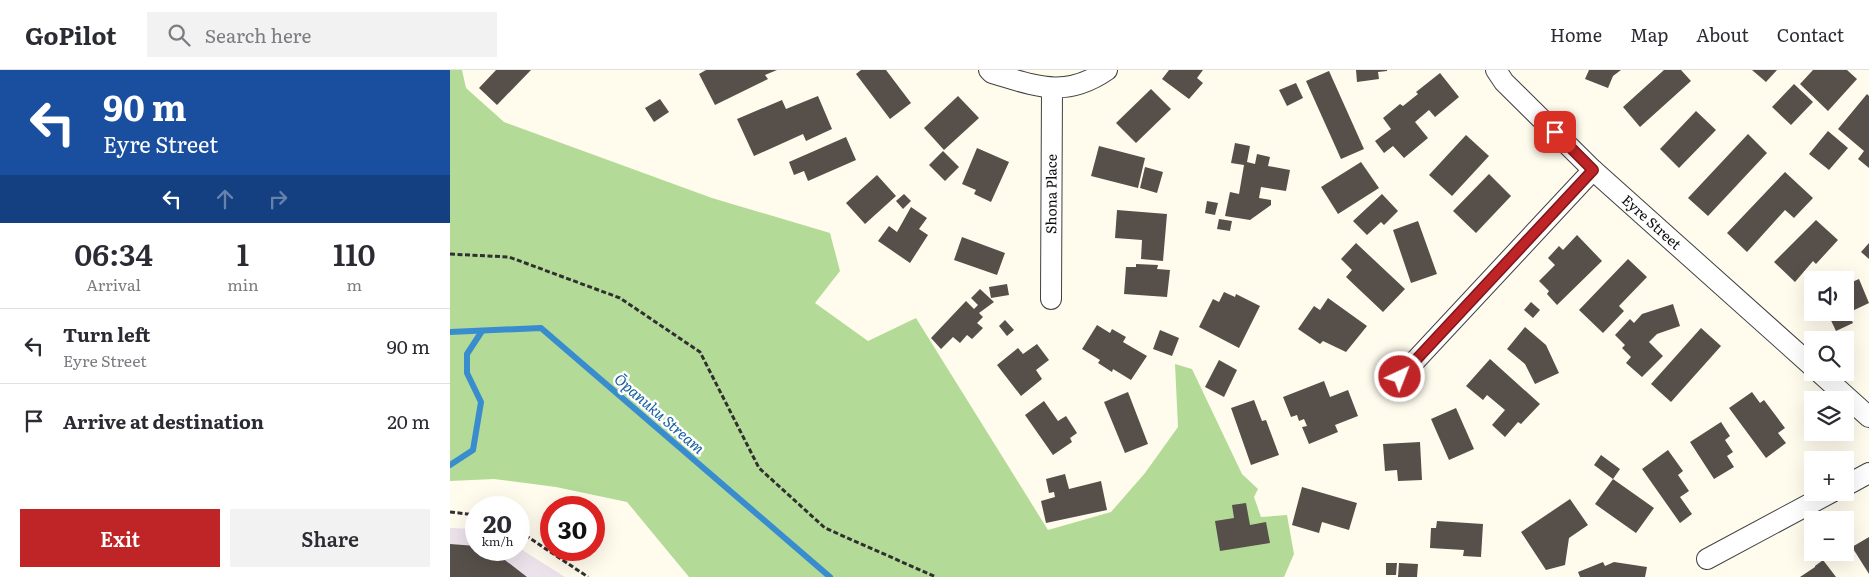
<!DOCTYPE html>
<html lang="en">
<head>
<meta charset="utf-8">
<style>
	body { margin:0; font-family:Literata,serif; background:#f2f2f3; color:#2b2b33; height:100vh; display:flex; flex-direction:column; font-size:19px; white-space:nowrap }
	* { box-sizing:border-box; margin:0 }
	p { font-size:16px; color:#7c7c81 }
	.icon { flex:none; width:28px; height:28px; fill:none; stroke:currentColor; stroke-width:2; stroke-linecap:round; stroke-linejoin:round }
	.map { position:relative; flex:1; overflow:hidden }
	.sheet { display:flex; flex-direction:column; background:#fff; width:450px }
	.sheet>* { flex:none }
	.hud { background:#1a4fa0; color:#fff; overflow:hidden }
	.fabs { position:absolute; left:1354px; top:201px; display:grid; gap:10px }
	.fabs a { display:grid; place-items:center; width:50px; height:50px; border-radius:0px; background:#fff; box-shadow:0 5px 20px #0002; font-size:25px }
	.speed { position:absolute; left:15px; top:426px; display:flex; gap:10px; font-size:25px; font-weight:700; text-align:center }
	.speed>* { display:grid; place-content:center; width:65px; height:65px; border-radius:50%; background:#fff; box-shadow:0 5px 20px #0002; line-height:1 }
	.speed small { font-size:12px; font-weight:400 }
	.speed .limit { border:8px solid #d22; background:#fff; color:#111 }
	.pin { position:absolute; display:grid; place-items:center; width:42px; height:42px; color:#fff; margin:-21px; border-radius:10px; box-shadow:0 2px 8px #0006 }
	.me { position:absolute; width:55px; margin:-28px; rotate:43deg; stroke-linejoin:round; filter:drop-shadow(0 0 4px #0008) }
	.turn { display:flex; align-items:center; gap:18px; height:105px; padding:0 20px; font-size:22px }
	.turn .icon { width:65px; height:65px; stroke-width:2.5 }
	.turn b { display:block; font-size:35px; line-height:42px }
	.lanes { display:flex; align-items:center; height:48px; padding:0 20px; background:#0003; justify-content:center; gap:25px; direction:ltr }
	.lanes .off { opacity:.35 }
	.eta { display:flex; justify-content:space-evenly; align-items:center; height:85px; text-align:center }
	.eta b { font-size:30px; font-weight:600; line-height:35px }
	.button { display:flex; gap:10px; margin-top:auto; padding:10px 20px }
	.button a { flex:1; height:58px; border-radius:0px; background:#bf2426; color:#fff; font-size:20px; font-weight:600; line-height:58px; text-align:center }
	.button a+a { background:#f2f2f3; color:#2b2b33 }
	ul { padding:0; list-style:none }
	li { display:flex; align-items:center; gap:15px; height:75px; padding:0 20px; border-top:1px solid #e1e1e2 }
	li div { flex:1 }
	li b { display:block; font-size:19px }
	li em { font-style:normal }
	header { display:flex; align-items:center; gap:30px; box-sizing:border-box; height:70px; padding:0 25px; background:#fff; border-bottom:1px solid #e1e1e2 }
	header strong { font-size:24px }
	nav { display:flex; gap:28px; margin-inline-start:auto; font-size:18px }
	.search { width:350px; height:45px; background:#f2f2f3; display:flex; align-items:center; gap:12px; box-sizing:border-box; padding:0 18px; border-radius:0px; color:#7c7c81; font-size:19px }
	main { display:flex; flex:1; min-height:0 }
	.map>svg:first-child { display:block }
	.industrial { fill:#ece2ec }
	.forest { fill:#b3db97 }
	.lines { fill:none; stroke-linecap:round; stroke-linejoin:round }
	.stream { stroke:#398dce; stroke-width:6 }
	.building { fill:#564f4a }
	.minor-casing { stroke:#414141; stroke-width:22 }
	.path { stroke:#303030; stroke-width:3; stroke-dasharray:5 2.5; stroke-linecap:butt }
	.minor { stroke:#fff; stroke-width:20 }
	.route-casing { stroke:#7c1719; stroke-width:12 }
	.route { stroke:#bf2426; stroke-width:9 }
	.labels { text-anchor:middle; stroke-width:5; stroke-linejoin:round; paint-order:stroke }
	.street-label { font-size:14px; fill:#0e0e0e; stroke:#fff }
	.water-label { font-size:15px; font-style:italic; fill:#165fa1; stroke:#fff }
</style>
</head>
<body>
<header>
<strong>GoPilot</strong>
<div class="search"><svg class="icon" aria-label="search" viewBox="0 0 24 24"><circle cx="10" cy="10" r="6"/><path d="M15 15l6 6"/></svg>Search here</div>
<nav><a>Home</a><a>Map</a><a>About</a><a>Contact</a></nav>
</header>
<main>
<section class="sheet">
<div class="hud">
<div class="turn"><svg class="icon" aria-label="left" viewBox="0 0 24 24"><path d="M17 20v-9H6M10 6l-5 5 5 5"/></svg><div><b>90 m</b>Eyre Street</div></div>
<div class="lanes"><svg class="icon" aria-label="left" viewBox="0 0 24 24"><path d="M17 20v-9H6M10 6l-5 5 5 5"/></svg><svg class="icon off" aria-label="ahead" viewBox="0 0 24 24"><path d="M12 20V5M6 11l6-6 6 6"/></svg><svg class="icon off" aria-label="right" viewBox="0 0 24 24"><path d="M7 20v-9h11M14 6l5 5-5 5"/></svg></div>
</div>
<div class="eta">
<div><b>06:34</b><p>Arrival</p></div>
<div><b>1</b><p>min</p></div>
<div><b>110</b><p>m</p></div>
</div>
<ul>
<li><svg class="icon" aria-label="left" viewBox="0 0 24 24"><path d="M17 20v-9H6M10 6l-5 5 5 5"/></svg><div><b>Turn left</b><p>Eyre Street</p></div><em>90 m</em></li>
<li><svg class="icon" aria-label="arrive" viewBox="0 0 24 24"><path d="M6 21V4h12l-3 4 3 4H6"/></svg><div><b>Arrive at destination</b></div><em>20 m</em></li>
</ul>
<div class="button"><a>Exit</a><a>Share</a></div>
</section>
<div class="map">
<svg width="1419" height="507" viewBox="0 0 1419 507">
	<rect width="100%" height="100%" fill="#fffcee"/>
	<path class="industrial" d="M 0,458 L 26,459 L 26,480 L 69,480 L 69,478 L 115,507 L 0,507 Z"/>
	<path class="forest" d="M 0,0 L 12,0 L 16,18 L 54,52 L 262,128 L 380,163 L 390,201 L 365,233 L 418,271 L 466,248 L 598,460 L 661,442 L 695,403 L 728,357 L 725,294 L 742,299 L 792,404 L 808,419 L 804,427 L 811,447 L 837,445 L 844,484 L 834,507 L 239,507 L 177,432 L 106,417 L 44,409 L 0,411 Z"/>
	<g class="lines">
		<g class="stream">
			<path d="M 0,262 L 91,258 L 380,507"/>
			<path d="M 0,395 L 23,380 L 31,332 L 17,303 L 17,284 L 32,261"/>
		</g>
	</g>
	<g class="building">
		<path d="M 46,0 L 81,0 L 47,35 L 29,18 Z"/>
		<path d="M 256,0 L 327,0 L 315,5 L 318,9 L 265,35 L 249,4 Z"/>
		<path d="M 411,0 L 436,0 L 461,33 L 440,49 L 406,4 Z"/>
		<path d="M 719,0 L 753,0 L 747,8 L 753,13 L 739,29 L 712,9 Z"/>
		<path d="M 906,0 L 937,0 L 937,1 L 928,2 L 929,9 L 907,12 Z"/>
		<path d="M 1139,0 L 1171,0 L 1163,6 L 1158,18 L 1135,9 Z"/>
		<path d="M 1214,0 L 1231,0 L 1241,11 L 1190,57 L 1173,37 Z"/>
		<path d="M 1302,0 L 1327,0 L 1316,12 Z"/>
		<path d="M 1363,0 L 1397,0 L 1407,9 L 1378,41 L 1350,14 Z"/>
		<path d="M 879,1 L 914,79 L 891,89 L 856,11 Z"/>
		<path d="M 990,3 L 1009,27 L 985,47 L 979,40 L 965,52 L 978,68 L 954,88 L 943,76 L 934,83 L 925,71 L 941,59 L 933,48 L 950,34 L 953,36 L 968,24 L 966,22 Z"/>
		<path d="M 846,13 L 853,28 L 837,36 L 829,20 Z"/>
		<path d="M 1344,14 L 1363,32 L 1341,55 L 1322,37 Z"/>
		<path d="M 701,19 L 721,39 L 686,73 L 666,53 Z"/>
		<path d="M 1417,24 L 1419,26 L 1419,98 L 1408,89 L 1414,81 L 1388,59 Z"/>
		<path d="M 368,26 L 382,59 L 356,71 L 353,64 L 304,86 L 287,49 L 332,30 L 336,39 Z"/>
		<path d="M 508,26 L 529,48 L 494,80 L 474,58 Z"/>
		<path d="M 210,29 L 219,42 L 204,52 L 195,38 Z"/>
		<path d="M 1246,41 L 1266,60 L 1229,98 L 1210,79 Z"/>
		<path d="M 1378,61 L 1398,78 L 1379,100 L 1359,84 Z"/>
		<path d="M 1298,64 L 1317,83 L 1258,146 L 1238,128 Z"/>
		<path d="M 1016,65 L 1039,86 L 1002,126 L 979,105 Z"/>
		<path d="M 396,67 L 406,90 L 358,111 L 354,101 L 344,105 L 339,92 Z"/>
		<path d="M 785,73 L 800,76 L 797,92 L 805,94 L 807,84 L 820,87 L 818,96 L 840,100 L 836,121 L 811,117 L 809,128 L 821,130 L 821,135 L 800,150 L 775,146 L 780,122 L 789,124 L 794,95 L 781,93 Z"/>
		<path d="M 649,76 L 695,88 L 688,118 L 641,106 Z"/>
		<path d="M 527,78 L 559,92 L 541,132 L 524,124 L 526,120 L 512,114 Z"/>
		<path d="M 493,81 L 509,97 L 495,111 L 479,95 Z"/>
		<path d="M 911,92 L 929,118 L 888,144 L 871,117 Z"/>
		<path d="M 695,97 L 713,102 L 707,123 L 690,118 Z"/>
		<path d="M 1335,102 L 1363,128 L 1344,148 L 1335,140 L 1297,182 L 1277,163 Z"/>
		<path d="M 1039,104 L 1061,126 L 1026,163 L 1003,141 Z"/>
		<path d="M 427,105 L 446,126 L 415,154 L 396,133 Z"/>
		<path d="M 454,124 L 461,131 L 453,139 L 446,131 Z"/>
		<path d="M 932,124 L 948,141 L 934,155 L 931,152 L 917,165 L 903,151 Z"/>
		<path d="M 757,131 L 768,133 L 765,145 L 755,143 Z"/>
		<path d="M 461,137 L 477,148 L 469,159 L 478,165 L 460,193 L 428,171 L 439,156 L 447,162 Z"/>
		<path d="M 667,140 L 717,144 L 713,191 L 691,189 L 692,170 L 665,168 Z"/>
		<path d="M 769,149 L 782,151 L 780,161 L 767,159 Z"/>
		<path d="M 1366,150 L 1388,170 L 1366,194 L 1363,191 L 1345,212 L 1324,192 Z"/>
		<path d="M 968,151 L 987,204 L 961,213 L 943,160 Z"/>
		<path d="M 1127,165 L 1152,191 L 1107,235 L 1097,224 L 1099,221 L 1089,211 L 1105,195 L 1098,188 L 1109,176 L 1113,180 Z"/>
		<path d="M 512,167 L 555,183 L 547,205 L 504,190 Z"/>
		<path d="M 906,173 L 955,219 L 933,242 L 896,207 L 902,200 L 891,189 Z"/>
		<path d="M 1419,173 L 1419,189 L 1411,182 Z"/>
		<path d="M 1178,189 L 1197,207 L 1169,236 L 1174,241 L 1153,263 L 1129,240 Z"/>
		<path d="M 686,194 L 708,195 L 707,199 L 720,200 L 717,227 L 674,224 L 676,197 L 686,197 Z"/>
		<path d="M 1409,209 L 1419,233 L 1398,243 L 1403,253 L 1386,261 L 1377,242 L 1395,242 L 1395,215 Z"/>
		<path d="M 557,214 L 559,225 L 541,228 L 539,217 Z"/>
		<path d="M 530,219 L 544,232 L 529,243 L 533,247 L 527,253 L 533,258 L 522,269 L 517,265 L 510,273 L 503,267 L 491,279 L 481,268 L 516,231 L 524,239 L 528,235 L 521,228 Z"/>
		<path d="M 774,222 L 785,227 L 786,224 L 810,236 L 789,278 L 749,257 L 763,229 L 769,232 Z"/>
		<path d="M 878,228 L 917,256 L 896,282 L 873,271 L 870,274 L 848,259 L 864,236 L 870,240 Z"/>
		<path d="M 1081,232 L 1090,240 L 1083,248 L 1074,240 Z"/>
		<path d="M 1223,234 L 1230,256 L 1207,264 L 1199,272 L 1213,286 L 1192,307 L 1176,293 L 1181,287 L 1172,278 L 1175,275 L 1165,265 L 1180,249 L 1184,253 L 1192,244 Z"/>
		<path d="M 555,250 L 564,260 L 557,266 L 549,256 Z"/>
		<path d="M 647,255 L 660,263 L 662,259 L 676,267 L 673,272 L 697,286 L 681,310 L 663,299 L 662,302 L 648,293 L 650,290 L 632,279 Z"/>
		<path d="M 1075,257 L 1096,275 L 1109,303 L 1085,314 L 1075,294 L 1057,279 Z"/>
		<path d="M 1251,258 L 1271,276 L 1221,332 L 1201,314 Z"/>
		<path d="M 710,260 L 729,268 L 722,286 L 703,279 Z"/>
		<path d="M 587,274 L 599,290 L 586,300 L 592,309 L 571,326 L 547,295 L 568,278 L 573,284 Z"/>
		<path d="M 1040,289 L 1090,334 L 1071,354 L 1068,352 L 1055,367 L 1042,355 L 1055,340 L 1037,325 L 1033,330 L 1016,316 Z"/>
		<path d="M 769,290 L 787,300 L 774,327 L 755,317 Z"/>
		<path d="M 874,311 L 880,327 L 898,320 L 908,346 L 885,355 L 888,362 L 859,374 L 852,357 L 857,356 L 854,349 L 849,351 L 847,345 L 841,347 L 833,327 Z"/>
		<path d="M 678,322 L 698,374 L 675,383 L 654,332 Z"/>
		<path d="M 1302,322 L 1310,333 L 1314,330 L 1335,358 L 1328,363 L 1336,373 L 1316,388 L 1279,338 Z"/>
		<path d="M 804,330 L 812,351 L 816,350 L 829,385 L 801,395 L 781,338 Z"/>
		<path d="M 594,331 L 608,351 L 616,346 L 627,363 L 620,368 L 622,372 L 603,385 L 575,345 Z"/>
		<path d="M 1006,338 L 1024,379 L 999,390 L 981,349 Z"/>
		<path d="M 1271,352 L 1280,366 L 1275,370 L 1283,382 L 1277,386 L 1284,397 L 1264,409 L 1240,372 Z"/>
		<path d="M 970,372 L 972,410 L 948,411 L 947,400 L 935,401 L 933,374 Z"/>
		<path d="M 1218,380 L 1233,401 L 1228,405 L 1239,421 L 1230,427 L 1242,444 L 1230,453 L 1192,399 Z"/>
		<path d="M 1151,385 L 1170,399 L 1163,409 L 1204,438 L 1186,463 L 1145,434 L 1163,409 L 1144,395 Z"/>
		<path d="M 615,404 L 619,419 L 651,411 L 657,440 L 596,453 L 591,431 L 605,427 L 604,422 L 599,423 L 596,409 Z"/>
		<path d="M 852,417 L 907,433 L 899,460 L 872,452 L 869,463 L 842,455 Z"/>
		<path d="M 1120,429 L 1138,455 L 1119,468 L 1115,495 L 1096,500 L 1071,462 Z"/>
		<path d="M 796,433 L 800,455 L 816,452 L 820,473 L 770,481 L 765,451 L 784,448 L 782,435 Z"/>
		<path d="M 987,451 L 1033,454 L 1031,487 L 1013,486 L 1014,480 L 980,478 L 981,458 L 986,458 Z"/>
		<path d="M 1419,467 L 1419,504 L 1402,477 Z"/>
		<path d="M 0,474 L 26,476 L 26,480 L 42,480 L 77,507 L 0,507 Z"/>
		<path d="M 1373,490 L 1386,507 L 1350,507 L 1365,497 L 1365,496 Z"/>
		<path d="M 1153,492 L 1155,496 L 1164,492 L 1197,497 L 1195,507 L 1130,507 L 1128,502 Z"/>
		<path d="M 936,493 L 947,493 L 946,505 L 936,505 Z"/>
		<path d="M 949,493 L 968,494 L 967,507 L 948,507 Z"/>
	</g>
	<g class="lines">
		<g class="minor-casing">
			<g id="minor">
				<path d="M 539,0 L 542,3 C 586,16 615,29 657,0"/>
				<path id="s1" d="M 1046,0 L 1054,12 L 1143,100 L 1362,296"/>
				<path id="s2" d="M 601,229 L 602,19"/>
				<path d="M 1369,302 L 1419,347"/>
				<path d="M 950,307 L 1143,100"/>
				<path d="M 1395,416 L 1419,403"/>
				<path d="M 1257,489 L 1382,422"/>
			</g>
		</g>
		<g class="path">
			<path d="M 0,184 L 59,187 L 170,228 L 250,282 L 309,398 L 375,458 L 486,507"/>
			<path d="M 0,442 L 26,445"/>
			<path d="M 69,461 L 138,507"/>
		</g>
		<use href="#minor" class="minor"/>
	</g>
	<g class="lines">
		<g class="route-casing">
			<path id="route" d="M 950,307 L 1143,100 L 1105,62"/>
		</g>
		<use href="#route" class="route"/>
	</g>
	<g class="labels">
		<g class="street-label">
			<text dy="5" stroke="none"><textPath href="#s2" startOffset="105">Shona Place</textPath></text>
			<text dy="5" stroke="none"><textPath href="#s1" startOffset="218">Eyre Street</textPath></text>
		</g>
		<g class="water-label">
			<text transform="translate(209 344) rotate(41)" y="5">Ōpanuku Stream</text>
		</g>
	</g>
</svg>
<div class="fabs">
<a><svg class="icon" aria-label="sound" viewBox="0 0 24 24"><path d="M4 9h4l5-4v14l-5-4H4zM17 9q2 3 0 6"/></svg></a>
<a><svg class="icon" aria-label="search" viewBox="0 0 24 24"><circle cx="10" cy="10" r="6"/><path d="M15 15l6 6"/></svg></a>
<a><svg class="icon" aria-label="layers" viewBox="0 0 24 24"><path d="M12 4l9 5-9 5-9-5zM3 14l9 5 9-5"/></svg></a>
<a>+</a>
<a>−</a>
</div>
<div class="speed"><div>20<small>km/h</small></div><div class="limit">30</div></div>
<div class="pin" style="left:1105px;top:62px;background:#d93025"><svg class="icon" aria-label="arrive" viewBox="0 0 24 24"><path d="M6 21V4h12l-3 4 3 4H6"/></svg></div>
<svg class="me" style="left:950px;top:307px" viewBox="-20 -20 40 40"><circle r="17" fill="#bf2426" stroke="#fff" stroke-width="3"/><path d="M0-11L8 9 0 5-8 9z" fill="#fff"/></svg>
</div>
</main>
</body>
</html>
